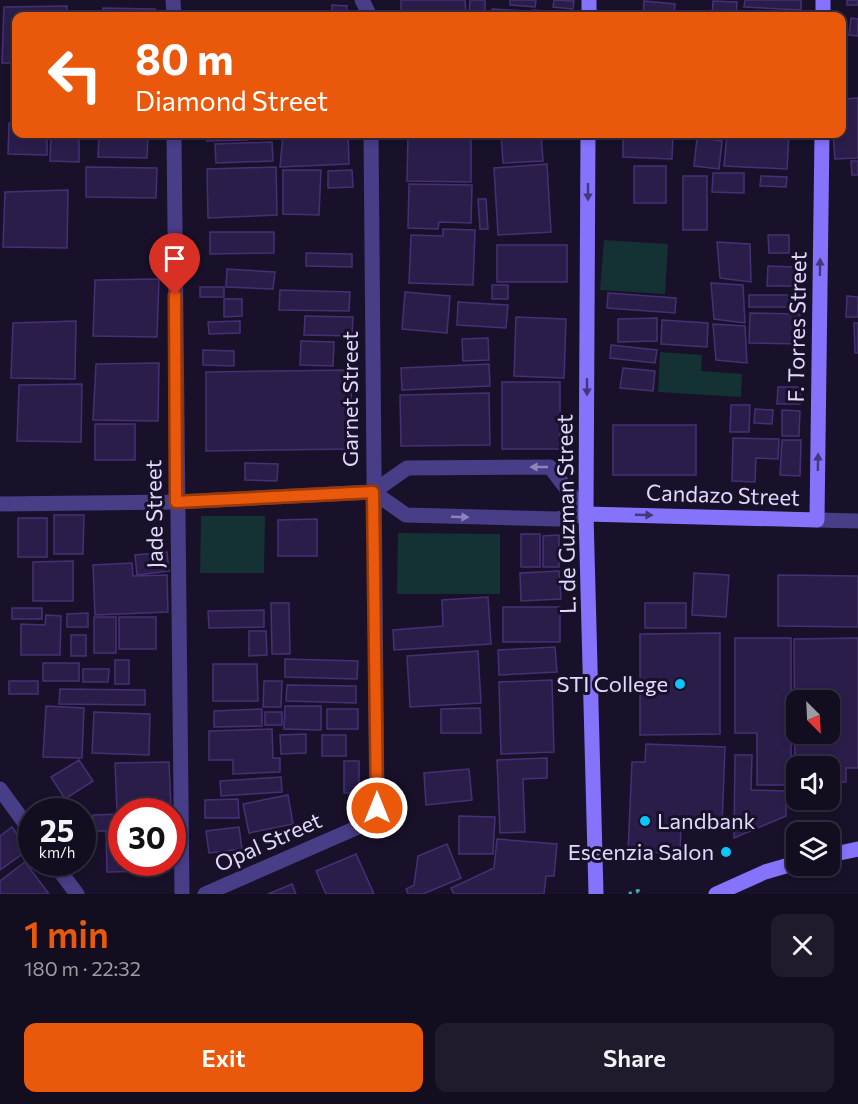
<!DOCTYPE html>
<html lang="en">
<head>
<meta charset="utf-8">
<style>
	body { margin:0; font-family:Commissioner,sans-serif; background:#1f1b2c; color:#f1f3f6; height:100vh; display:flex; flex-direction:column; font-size:22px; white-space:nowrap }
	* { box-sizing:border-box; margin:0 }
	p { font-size:20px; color:#9c9ca4 }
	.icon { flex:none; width:33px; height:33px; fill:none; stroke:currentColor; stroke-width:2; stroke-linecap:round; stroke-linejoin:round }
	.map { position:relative; height:894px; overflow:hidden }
	.drawer { display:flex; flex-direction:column; background:#120d1f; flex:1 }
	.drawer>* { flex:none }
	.banner { position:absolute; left:12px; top:12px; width:834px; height:126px; border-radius:12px; box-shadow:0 3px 9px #0003,0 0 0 2px #312d3d; background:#ea580c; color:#fff; overflow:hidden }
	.needle { width:39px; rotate:156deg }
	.buttons { position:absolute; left:786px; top:690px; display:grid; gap:12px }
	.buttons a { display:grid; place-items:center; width:54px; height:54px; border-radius:12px; background:#120d1f; box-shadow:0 3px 9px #0003,0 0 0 2px #312d3d; font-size:30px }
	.speed { position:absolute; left:18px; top:798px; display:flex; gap:12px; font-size:30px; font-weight:700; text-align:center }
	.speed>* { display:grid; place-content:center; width:78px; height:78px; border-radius:50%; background:#120d1f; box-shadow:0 3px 9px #0003,0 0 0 2px #312d3d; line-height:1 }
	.speed small { font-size:15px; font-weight:400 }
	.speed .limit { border:9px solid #d22; background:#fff; color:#111 }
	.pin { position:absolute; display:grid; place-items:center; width:51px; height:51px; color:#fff; margin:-62px -26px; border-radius:50% 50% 50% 0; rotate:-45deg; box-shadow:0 0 6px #0007 }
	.pin .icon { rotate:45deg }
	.me { position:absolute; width:66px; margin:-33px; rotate:0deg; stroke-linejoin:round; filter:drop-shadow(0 0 4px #0008) }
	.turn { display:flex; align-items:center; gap:21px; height:126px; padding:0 24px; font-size:27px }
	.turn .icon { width:78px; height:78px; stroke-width:2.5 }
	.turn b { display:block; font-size:42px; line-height:51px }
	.round { display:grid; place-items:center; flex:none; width:63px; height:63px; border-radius:12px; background:#1f1b2c }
	.headline { display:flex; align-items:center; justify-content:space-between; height:102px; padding:0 24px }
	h1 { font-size:36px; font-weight:600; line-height:45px; color:#ea580c }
	.cta { display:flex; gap:12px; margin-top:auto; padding:12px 24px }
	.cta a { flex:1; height:69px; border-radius:12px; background:#ea580c; color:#fff; font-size:24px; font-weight:600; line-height:69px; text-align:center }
	.cta a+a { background:#1f1b2c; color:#f1f3f6 }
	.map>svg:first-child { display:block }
	.green { fill:#143133 }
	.building { fill:#2b1d4a; stroke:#463075; stroke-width:1.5; fill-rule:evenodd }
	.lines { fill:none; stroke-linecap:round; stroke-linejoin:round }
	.path { stroke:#33b2b9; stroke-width:4; stroke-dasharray:3 4.5; stroke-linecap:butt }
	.street { stroke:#483d87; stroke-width:15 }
	.secondary { stroke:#8673fc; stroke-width:15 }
	.oneway { fill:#44387d }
	.oneway2 { fill:#8d84bd }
	.route-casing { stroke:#983908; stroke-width:15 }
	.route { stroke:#ea580c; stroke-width:10 }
	.poi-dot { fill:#0ac6fa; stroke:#181129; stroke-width:2 }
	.labels { text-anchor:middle; stroke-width:6; stroke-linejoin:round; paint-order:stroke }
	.street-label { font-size:22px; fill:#e2dafe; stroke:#181129 }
	.poi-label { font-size:22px; fill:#e2dafe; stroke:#181129; text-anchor:end }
</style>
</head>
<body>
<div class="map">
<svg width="858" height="894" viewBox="0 0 858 894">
	<rect width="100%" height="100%" fill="#181129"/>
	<g class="green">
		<path d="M 604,240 L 668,244 L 665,294 L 600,290 Z"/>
		<path d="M 660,352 L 702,355 L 701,371 L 742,374 L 741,397 L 658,392 Z"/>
		<path d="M 201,516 L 265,516 L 264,573 L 200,573 Z"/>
		<path d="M 398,533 L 500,534 L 500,594 L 397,594 Z"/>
	</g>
	<g class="building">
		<path d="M 401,0 L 465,0 L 466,14 L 401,15 Z"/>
		<path d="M 470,0 L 485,0 L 485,16 L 469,16 Z"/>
		<path d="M 510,0 L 536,0 L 535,7 L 510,5 Z"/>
		<path d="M 554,0 L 574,1 L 573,9 L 553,7 Z"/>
		<path d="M 745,0 L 801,0 L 801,10 L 744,7 Z"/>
		<rect x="847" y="0" width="11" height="5"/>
		<path d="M 644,1 L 675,4 L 674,16 L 643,16 Z"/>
		<path d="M 713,1 L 737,2 L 736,16 L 712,16 Z"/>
		<path d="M 332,5 L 347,6 L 346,16 L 332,16 Z"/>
		<path d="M 67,6 L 67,16 L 16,16 L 16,63 L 2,63 L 4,7 Z"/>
		<path d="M 103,8 L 155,9 L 155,16 L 102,16 Z"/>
		<path d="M 492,9 L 527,11 L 527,16 L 491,16 Z"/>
		<path d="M 533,10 L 568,13 L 568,16 L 533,16 Z"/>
		<path d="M 274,12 L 274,16 L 206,16 L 206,14 Z"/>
		<path d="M 851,18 L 858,19 L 858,36 L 849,35 Z"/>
		<path d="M 842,68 L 847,68 L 846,86 L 842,86 Z"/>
		<path d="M 842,91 L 844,91 L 845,99 L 858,98 L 858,158 L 835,159 L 833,134 L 842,134 Z"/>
		<path d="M 9,123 L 16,123 L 16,134 L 47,134 L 47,155 L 8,154 Z"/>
		<path d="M 51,134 L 79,134 L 79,162 L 50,161 Z"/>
		<path d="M 99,134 L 148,134 L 147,158 L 98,157 Z"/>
		<path d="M 207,134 L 248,134 L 248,140 L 207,141 Z"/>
		<path d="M 283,134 L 348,134 L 349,164 L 280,167 Z"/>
		<path d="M 408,134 L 471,134 L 471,182 L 407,181 Z"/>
		<path d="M 501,134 L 541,134 L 543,161 L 503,163 Z"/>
		<path d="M 623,134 L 673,134 L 672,159 L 623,157 Z"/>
		<path d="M 727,134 L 789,134 L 787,169 L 724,166 Z"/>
		<path d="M 697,138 L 722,141 L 719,169 L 694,166 Z"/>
		<path d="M 272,142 L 273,161 L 216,163 L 215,144 Z"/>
		<path d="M 851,161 L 858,161 L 858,175 L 852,175 Z"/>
		<path d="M 547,164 L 551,232 L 498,235 L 494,168 Z"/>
		<rect x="634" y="166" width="32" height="37"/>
		<path d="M 86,167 L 157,168 L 156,198 L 86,197 Z"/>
		<path d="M 276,167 L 277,215 L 208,218 L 207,169 Z"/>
		<path d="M 283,170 L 321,170 L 319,215 L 283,214 Z"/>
		<path d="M 352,170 L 353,187 L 328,188 L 328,171 Z"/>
		<path d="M 713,173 L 744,173 L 744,193 L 712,192 Z"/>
		<rect x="683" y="176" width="24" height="54"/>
		<path d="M 761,176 L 787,177 L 786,187 L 760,186 Z"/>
		<path d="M 409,184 L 472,185 L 471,223 L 439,222 L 438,229 L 408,228 Z"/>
		<path d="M 68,190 L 67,248 L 3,247 L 5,192 Z"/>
		<path d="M 478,199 L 486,199 L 488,229 L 480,229 Z"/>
		<path d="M 443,229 L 475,230 L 473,285 L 409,283 L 411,235 L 443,236 Z"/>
		<path d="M 210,232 L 274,232 L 274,253 L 210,254 Z"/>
		<path d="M 768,235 L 789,235 L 789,253 L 769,253 Z"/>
		<path d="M 717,242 L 750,244 L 751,282 L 720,278 Z"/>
		<rect x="497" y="245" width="70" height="37"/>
		<path d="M 306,253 L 352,254 L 352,267 L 306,266 Z"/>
		<path d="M 768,266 L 796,267 L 796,286 L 767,286 Z"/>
		<path d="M 227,269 L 275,272 L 273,289 L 226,287 Z"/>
		<path d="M 159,279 L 157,337 L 93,336 L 95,280 Z"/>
		<path d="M 711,283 L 743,285 L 745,323 L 714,319 Z"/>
		<rect x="492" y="285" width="16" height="14"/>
		<rect x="200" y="287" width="24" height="10"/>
		<path d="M 280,290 L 350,292 L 349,311 L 279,310 Z"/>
		<path d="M 405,292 L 450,296 L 447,333 L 402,329 Z"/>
		<path d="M 608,293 L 676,298 L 675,313 L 607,308 Z"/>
		<rect x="749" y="295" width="53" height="12"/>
		<path d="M 847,296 L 858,297 L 858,317 L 846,317 Z"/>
		<path d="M 224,299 L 242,299 L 242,316 L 224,317 Z"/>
		<path d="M 458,302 L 508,305 L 506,328 L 457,325 Z"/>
		<path d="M 750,313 L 800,314 L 800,344 L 749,343 Z"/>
		<path d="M 305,316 L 353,317 L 352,336 L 304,335 Z"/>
		<path d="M 516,317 L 566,319 L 564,378 L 514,376 Z"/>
		<path d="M 657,318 L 657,341 L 618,342 L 618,319 Z"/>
		<path d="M 662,320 L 708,323 L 707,347 L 661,344 Z"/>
		<path d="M 76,321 L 75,379 L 11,378 L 13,323 Z"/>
		<path d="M 240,321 L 240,333 L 209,334 L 208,322 Z"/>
		<path d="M 854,323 L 858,323 L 858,353 L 855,353 Z"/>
		<path d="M 713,324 L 745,326 L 747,363 L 716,360 Z"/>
		<path d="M 488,338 L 489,360 L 463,361 L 462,339 Z"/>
		<path d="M 301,341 L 334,342 L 333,366 L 300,365 Z"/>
		<path d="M 611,345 L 657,350 L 655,363 L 610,358 Z"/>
		<path d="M 203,350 L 234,351 L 234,366 L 203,365 Z"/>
		<path d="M 159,363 L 158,421 L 93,420 L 96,364 Z"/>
		<path d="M 489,364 L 490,386 L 402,390 L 401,368 Z"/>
		<path d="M 623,368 L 655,371 L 653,391 L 620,388 Z"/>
		<path d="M 351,370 L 352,449 L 206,451 L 206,372 Z"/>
		<rect x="502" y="382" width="58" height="67"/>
		<path d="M 82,384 L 81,442 L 17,441 L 19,385 Z"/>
		<path d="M 778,387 L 800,387 L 800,404 L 777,404 Z"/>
		<path d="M 489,393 L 490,445 L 401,446 L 400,395 Z"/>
		<path d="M 731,405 L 750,405 L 749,432 L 730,432 Z"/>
		<path d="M 755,409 L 773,410 L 772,424 L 754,423 Z"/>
		<path d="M 782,410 L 800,411 L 799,436 L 782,436 Z"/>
		<rect x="95" y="424" width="40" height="36"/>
		<rect x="613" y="425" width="83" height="50"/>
		<path d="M 733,438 L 779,439 L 778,459 L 756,458 L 755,482 L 732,481 Z"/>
		<path d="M 782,440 L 801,440 L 800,476 L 780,475 Z"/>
		<path d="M 245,463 L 278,464 L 277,481 L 245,480 Z"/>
		<path d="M 54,515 L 84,515 L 83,554 L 54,554 Z"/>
		<rect x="18" y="518" width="29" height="39"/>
		<path d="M 317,519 L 317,556 L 278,556 L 278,520 Z"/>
		<rect x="521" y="534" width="19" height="33"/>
		<path d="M 559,535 L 559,567 L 543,567 L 543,536 Z"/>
		<path d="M 167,552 L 169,571 L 137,575 L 135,555 Z"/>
		<path d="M 73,561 L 73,601 L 33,601 L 33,562 Z"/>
		<path d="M 132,563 L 133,576 L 167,575 L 168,612 L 95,615 L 93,565 Z"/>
		<path d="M 559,571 L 561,599 L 521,601 L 520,573 Z"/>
		<path d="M 694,573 L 729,575 L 726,617 L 692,615 Z"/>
		<path d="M 778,575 L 858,576 L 858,627 L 778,626 Z"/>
		<path d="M 488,597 L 491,644 L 394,650 L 393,630 L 443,626 L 442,600 Z"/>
		<path d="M 271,603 L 289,603 L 290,654 L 272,654 Z"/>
		<rect x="645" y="603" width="41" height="25"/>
		<rect x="503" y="607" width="57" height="35"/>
		<rect x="12" y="608" width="30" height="11"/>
		<path d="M 264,610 L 264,627 L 209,628 L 208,611 Z"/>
		<path d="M 88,613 L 88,627 L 67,627 L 67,614 Z"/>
		<path d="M 46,615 L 61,616 L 60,655 L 21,655 L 21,624 L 45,625 Z"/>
		<rect x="94" y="617" width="22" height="36"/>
		<rect x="119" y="617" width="37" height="32"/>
		<path d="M 249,631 L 266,631 L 267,655 L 249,656 Z"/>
		<path d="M 720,633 L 720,734 L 640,735 L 640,634 Z"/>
		<rect x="71" y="635" width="15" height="21"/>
		<path d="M 735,638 L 791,638 L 791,785 L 757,785 L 757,733 L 735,733 Z"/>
		<path d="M 858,638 L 858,768 L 846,768 L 846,782 L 830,782 L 830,766 L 796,766 L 795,783 L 794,639 ZM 796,700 L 830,700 L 830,734 L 796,734 Z"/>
		<path d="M 555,647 L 557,672 L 499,675 L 498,650 Z"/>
		<path d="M 478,651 L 481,703 L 410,707 L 407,656 Z"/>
		<path d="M 285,659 L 358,661 L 357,679 L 285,677 Z"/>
		<rect x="115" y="660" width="14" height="24"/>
		<rect x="43" y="663" width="36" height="18"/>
		<path d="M 213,664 L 257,664 L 258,701 L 213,701 Z"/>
		<path d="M 83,669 L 109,669 L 108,682 L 83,682 Z"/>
		<path d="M 552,680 L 554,752 L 501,754 L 499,682 Z"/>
		<rect x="9" y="681" width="29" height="13"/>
		<path d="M 264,681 L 282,681 L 281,707 L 263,707 Z"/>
		<path d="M 287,685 L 356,686 L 356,703 L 286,701 Z"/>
		<path d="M 60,689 L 145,690 L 145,705 L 59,704 Z"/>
		<path d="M 46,706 L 84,708 L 82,758 L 43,757 Z"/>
		<path d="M 285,706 L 321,706 L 321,730 L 284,729 Z"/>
		<path d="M 480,708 L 481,733 L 441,733 L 441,709 Z"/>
		<path d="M 262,709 L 262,726 L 214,727 L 214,711 Z"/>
		<rect x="327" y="709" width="31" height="20"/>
		<path d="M 94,712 L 150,714 L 149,755 L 92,753 Z"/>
		<rect x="265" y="712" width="17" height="13"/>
		<path d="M 272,729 L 273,758 L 280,758 L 280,772 L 233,774 L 233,760 L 209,760 L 209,731 Z"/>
		<path d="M 306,734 L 306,753 L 281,754 L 280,735 Z"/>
		<rect x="322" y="735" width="24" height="21"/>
		<path d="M 646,744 L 725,747 L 722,826 L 681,824 L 680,853 L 628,852 L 632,762 L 645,762 Z"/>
		<path d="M 735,755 L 752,755 L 751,790 L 786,791 L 786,816 L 734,838 Z"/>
		<path d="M 547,758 L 547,778 L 523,779 L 525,832 L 500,833 L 497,760 Z"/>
		<path d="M 79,760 L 93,781 L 65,799 L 51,777 Z"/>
		<rect x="344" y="761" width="15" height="32"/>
		<path d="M 169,762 L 171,809 L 117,811 L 115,763 Z"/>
		<path d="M 469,769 L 472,800 L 426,805 L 424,773 Z"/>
		<path d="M 281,777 L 282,792 L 221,796 L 220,781 Z"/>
		<path d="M 288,795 L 293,824 L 249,833 L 243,804 Z"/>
		<path d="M 238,799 L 239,818 L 205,818 L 205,800 Z"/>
		<path d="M 122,814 L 122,862 L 148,862 L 148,871 L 107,872 L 106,831 L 93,831 L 93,815 Z"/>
		<path d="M 459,816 L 495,817 L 493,854 L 459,854 Z"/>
		<path d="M 12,827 L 28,850 L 0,870 L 0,836 Z"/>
		<path d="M 239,827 L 242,849 L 209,853 L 206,831 Z"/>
		<path d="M 497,839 L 557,844 L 554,876 L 546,876 L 544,894 L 454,894 L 451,888 L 494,868 Z"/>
		<path d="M 447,844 L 461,878 L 423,894 L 408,894 L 406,889 L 414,885 L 418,856 Z"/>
		<path d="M 356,854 L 374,894 L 326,894 L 316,871 Z"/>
		<path d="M 25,862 L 49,894 L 0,894 L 0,881 Z"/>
		<path d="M 292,884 L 296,894 L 268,894 Z"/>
	</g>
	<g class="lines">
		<path class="path" d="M 629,894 L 638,891 L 639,894"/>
		<g class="street">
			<path d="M 173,0 L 174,16"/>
			<path d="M 362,0 L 370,16"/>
			<path d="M 174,134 L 182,894"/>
			<path d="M 0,504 L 176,502 L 373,492 L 407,468 L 550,467 L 586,514 L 557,519 L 406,515 L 373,492"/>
			<path d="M 817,520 L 858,521"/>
			<path d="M 0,789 L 32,833"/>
			<path d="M 53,862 L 77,894"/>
			<path d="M 205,894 L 356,828 L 377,808 L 371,134"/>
		</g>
		<g class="secondary">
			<path d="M 589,16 L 589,0"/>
			<path d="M 823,16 L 823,0"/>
			<path d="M 588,134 L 586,514 L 596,894"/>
			<path d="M 586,514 L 817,520 L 822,134"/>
			<path d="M 830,855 L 858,849"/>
			<path d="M 716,894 L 765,872 L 796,863"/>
		</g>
	</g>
	<defs><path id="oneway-solid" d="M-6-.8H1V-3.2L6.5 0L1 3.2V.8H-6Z" transform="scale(1.5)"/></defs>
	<g class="oneway">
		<use href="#oneway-solid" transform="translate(588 192) rotate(90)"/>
		<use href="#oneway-solid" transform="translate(820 267) rotate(-89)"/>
		<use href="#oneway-solid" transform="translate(587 387) rotate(90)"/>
		<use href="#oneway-solid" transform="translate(818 462) rotate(-89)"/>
		<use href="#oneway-solid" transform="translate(644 515) rotate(2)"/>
	</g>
	<g class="oneway2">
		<use href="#oneway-solid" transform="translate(539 467) rotate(180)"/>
		<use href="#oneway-solid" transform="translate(460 517) rotate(2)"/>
	</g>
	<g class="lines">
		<g class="route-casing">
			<path id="route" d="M 175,295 L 176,502 L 373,492 L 377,808"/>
		</g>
		<use href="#route" class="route"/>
	</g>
	<g class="poi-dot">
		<circle cx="680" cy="684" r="6"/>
		<circle cx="645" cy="821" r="6"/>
		<circle cx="726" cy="852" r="6"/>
	</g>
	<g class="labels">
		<g class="street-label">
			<text transform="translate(797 327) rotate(-89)" y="8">F. Torres Street</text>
			<text transform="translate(350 399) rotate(-90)" y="8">Garnet Street</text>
			<text transform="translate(723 495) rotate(2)" y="8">Candazo Street</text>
			<text transform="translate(154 514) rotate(-91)" y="8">Jade Street</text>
			<text transform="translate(566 514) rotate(-91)" y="8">L. de Guzman Street</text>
			<text transform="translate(268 842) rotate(-24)" y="8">Opal Street</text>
		</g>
		<g class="poi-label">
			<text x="668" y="692">STI College</text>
			<text x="657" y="829" text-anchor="start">Landbank</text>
			<text x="714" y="860">Escenzia Salon</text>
		</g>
	</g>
</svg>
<div class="buttons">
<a><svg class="needle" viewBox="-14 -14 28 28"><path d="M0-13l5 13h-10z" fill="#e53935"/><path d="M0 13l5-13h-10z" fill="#9c9ca4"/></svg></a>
<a><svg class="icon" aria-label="sound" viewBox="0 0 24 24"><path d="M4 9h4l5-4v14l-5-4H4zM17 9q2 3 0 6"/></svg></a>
<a><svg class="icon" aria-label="layers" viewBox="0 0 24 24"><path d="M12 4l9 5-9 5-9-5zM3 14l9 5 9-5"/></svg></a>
</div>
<div class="speed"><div>25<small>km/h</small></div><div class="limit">30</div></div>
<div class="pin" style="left:175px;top:295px;background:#d93025"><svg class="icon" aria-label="arrive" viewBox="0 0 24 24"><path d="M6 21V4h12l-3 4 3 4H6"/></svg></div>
<svg class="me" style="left:377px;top:808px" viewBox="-20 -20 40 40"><circle r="17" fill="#ea580c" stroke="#fff" stroke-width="3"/><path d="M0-11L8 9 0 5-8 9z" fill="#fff"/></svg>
<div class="banner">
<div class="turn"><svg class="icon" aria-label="left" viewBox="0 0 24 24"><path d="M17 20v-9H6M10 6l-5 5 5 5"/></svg><div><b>80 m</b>Diamond Street</div></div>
</div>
</div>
<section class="drawer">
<div class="headline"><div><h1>1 min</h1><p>180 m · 22:32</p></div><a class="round"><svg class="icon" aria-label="close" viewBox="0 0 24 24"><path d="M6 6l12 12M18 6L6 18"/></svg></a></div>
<div class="cta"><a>Exit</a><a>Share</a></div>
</section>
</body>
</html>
